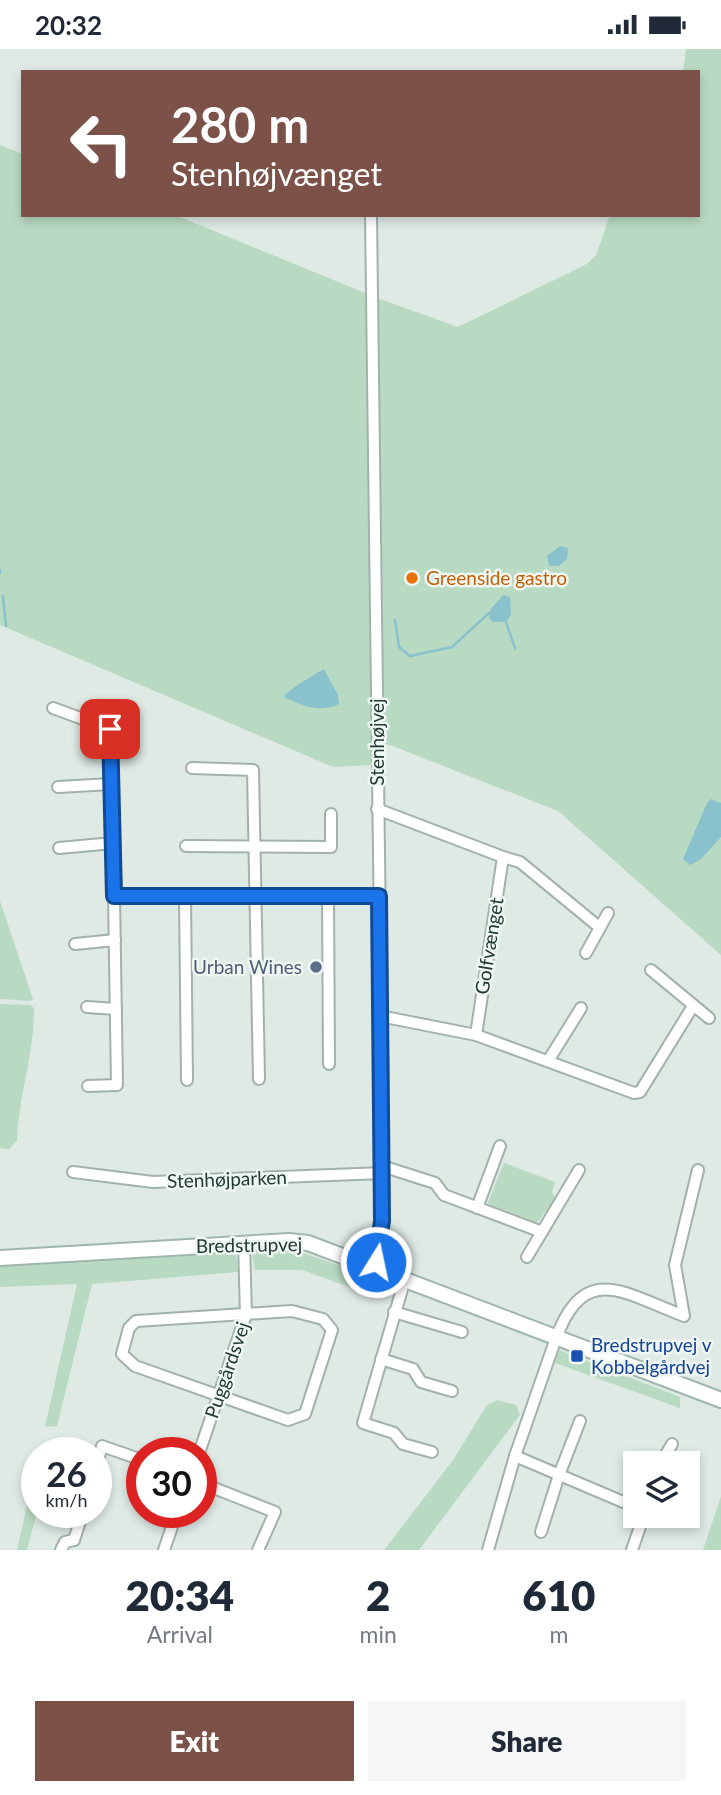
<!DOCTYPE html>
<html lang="en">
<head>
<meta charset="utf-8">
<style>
	body { margin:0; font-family:Lato,sans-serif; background:#f6f6f7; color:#1f2937; height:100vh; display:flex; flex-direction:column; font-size:26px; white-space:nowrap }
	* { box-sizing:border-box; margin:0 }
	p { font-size:23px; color:#747a83 }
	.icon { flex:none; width:38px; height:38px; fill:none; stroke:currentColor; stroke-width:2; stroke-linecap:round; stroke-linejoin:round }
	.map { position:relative; height:1501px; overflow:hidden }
	.panel { display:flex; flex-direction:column; background:#fff; flex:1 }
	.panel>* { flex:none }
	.banner { position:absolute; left:21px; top:21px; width:679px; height:147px; border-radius:0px; box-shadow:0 4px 10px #0003; background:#7b5148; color:#fff; overflow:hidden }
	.controls { position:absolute; left:623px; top:1402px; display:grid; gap:14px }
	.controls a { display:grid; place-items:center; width:77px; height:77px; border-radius:0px; background:#fff; box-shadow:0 4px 10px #0003; font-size:35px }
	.speed { position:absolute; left:21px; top:1388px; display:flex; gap:14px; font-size:35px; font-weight:700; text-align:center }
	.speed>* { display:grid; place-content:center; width:91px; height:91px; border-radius:50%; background:#fff; box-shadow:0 4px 10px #0003; line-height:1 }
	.speed small { font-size:18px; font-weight:400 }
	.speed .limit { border:10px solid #d22; background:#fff; color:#111 }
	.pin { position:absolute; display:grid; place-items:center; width:60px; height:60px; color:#fff; margin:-30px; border-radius:14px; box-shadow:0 4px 10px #0006 }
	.me { position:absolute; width:77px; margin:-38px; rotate:10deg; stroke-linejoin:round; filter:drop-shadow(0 0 5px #0008) }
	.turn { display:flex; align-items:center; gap:24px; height:147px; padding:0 35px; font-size:32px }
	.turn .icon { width:91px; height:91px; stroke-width:2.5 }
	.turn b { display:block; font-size:49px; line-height:60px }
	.eta { display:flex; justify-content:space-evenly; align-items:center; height:119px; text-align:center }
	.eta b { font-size:42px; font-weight:800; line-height:49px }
	.action { display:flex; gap:14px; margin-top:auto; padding:14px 35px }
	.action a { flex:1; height:80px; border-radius:0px; background:#7b5148; color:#fff; font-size:28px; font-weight:800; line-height:80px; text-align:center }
	.action a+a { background:#f6f6f7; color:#1f2937 }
	.status { display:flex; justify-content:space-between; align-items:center; height:49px; padding:0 35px; background:#fff; direction:ltr }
	.status svg { height:19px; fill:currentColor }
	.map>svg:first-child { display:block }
	.green { fill:#b9dac2 }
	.water { fill:#89c1cd }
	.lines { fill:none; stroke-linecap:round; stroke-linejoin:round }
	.stream { stroke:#89c1cd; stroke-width:2.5 }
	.street-casing { stroke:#a2b1ac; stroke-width:14 }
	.secondary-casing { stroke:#9fb5ad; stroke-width:18 }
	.street { stroke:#fff; stroke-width:10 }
	.secondary { stroke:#fff; stroke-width:14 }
	.route-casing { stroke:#114b97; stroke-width:18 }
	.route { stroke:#1a73e8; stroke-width:12 }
	.food-dot { fill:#e8710a; stroke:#eff7f3; stroke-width:2.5 }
	.service-dot { fill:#5c6f8a; stroke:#eff7f3; stroke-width:2.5 }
	.transit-dot { fill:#1a4fb4; stroke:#eff7f3; stroke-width:2.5 }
	.labels { text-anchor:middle; stroke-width:5; stroke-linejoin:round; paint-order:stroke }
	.food-label { font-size:19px; fill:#c56008; stroke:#eff7f3; text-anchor:start }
	.street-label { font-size:19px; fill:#213933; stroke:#eff7f3 }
	.service-label { font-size:19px; fill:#4e5e75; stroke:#eff7f3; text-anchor:end }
	.transit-label { font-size:19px; fill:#164399; stroke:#eff7f3; text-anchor:start }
</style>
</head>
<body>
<div class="status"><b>20:32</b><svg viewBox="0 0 49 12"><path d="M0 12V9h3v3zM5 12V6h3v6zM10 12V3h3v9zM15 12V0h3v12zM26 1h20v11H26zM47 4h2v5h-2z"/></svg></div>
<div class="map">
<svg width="721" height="1501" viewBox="0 0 721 1501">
	<rect width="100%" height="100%" fill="#dfeae5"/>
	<g class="green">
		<path d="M 686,0 L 721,0 L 721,906 L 558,762 L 390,696 L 374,696 L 373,716 L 333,718 L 0,576 L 0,96 L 23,105 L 23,166 L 175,166 L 380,250 L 458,278 L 587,215 L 596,206 L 610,166 L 698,166 L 698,23 L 683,23 Z"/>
		<path d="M 0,852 L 33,950 L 30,952 L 0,950 Z"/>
		<path d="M 0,955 L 31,956 L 34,959 C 35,1004 18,1047 17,1092 L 9,1100 L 0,1099 Z"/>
		<path d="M 504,1114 L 555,1133 L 552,1144 L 556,1149 L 536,1175 L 490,1158 L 488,1153 Z"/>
		<path d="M 295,1201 L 375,1229 L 369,1245 L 302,1221 L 255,1221 L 252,1207 L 257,1203 Z"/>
		<path d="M 236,1204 L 238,1223 L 92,1235 L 57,1377 L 45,1378 L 77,1235 L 0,1238 L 0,1217 Z"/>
		<path d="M 559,1301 L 680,1348 L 680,1359 L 555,1314 Z"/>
		<path d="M 497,1351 L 516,1356 L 520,1366 L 419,1501 L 384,1501 L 453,1411 L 487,1356 Z"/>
		<path d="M 37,1414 L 37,1463 L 27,1501 L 17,1501 Z"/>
		<path d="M 721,1447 L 721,1501 L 703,1501 Z"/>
	</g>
	<g class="water">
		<path d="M 560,497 L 568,499 L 567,510 L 559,517 L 549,517 L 547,507 Z"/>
		<path d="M 503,546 L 510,548 L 511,566 L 506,573 L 493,573 L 489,569 L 490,561 Z"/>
		<path d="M 324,620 L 338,646 L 339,655 C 320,664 302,657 284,648 C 287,641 316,625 324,620 Z"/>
		<path d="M 711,750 L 721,754 L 721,788 L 701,810 L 690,816 L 683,810 L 707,754 Z"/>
	</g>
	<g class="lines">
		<g class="stream">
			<path d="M 0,521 L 0,524"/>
			<path d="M 3,547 L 6,577"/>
			<path d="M 395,571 L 399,598 L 410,607 L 452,598 L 489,564"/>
			<path d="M 506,573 L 515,599"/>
		</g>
		<g class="street-casing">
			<g id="street">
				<path d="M 371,166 L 383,1124 L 381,1191 L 374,1218"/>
				<path d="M 53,659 L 110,680 L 114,847"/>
				<path d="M 192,719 L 253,721 L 259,1030"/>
				<path d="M 58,738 L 111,735"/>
				<path d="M 377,760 L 503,808 L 476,986"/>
				<path d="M 186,797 L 331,798 L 331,765"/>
				<path d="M 59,799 L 113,794"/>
				<path d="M 503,808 L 520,813 L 599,878"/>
				<path d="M 328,846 L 329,1015"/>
				<path d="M 185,847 L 187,1031"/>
				<path d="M 75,895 L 115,891"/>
				<path d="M 586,904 L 608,864"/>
				<path d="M 651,921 L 709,969"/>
				<path d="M 87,958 L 116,960"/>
				<path d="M 380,967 L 476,986 L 634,1044 L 640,1043 L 693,957"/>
				<path d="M 548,1012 L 581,959"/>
				<path d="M 88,1037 L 117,1036 L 114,847 L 379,847"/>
				<path d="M 382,1117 L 435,1134 L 444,1146 L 542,1183"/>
				<path d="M 73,1123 L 153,1133 L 383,1124"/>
				<path d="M 477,1159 L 500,1097"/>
				<path d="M 527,1208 L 579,1121"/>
				<path d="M 405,1230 L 363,1374 L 394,1384 L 403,1395 L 432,1403"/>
				<path d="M 292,1262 L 323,1270 L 332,1281 L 305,1365 L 288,1371 L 135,1317 L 122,1305 L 129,1279 L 136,1272 Z"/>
				<path d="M 394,1263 L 462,1283"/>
				<path d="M 381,1310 L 413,1320 L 421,1333 L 452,1342"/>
				<path d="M 199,1404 L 246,1266 L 244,1194"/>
				<path d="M 515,1407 L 635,1458"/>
				<path d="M 661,1414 L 672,1395"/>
				<path d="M 96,1418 L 102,1397 L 142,1411"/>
				<path d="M 201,1434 L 275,1463 L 258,1501"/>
				<path d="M 541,1483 L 559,1426 L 580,1372"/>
				<path d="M 74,1491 L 83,1463"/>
				<path d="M 61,1501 L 65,1493 L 74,1491"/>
				<path d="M 164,1501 L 177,1463"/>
				<path d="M 488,1501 L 515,1407 L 555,1292 C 584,1211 623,1244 684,1267 L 675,1216 L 698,1121"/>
				<path d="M 632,1501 L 644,1466"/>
			</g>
		</g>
		<g class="secondary-casing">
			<path id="secondary" d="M 0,1209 L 289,1192 L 308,1194 L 721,1351"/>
		</g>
		<use href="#street" class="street"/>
		<use href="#secondary" class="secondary"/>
	</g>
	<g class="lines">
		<g class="route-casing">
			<path id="route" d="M 110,680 L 114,847 L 379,847 L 382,1172 L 376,1213"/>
		</g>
		<use href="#route" class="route"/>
	</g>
	<circle class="food-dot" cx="412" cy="529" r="7"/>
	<circle class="service-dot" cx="316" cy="918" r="7"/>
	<rect class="transit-dot" x="570" y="1300" width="14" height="14" rx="3.5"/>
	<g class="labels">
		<g class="food-label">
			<text x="426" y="536">Greenside gastro</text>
		</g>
		<g class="street-label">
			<text transform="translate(377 693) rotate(-90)" y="7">Stenhøjvej</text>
			<text transform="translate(489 897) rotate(-81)" y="7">Golfvænget</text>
			<text transform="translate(227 1130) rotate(-2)" y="7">Stenhøjparken</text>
			<text transform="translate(249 1196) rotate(-1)" y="7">Bredstrupvej</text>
			<text transform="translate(227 1321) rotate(-71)" y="7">Puggårdsvej</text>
		</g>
		<g class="service-label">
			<text x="302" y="925">Urban Wines</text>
		</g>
		<g class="transit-label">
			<text x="591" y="1303">Bredstrupvej v<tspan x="591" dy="22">Kobbelgårdvej</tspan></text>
		</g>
	</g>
</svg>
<div class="controls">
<a><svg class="icon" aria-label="layers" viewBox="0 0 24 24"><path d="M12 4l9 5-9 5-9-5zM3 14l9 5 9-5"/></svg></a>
</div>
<div class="speed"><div>26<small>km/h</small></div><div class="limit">30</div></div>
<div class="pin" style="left:110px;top:680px;background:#d93025"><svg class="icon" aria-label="arrive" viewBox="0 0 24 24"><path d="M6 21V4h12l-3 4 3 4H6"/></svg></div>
<svg class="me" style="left:376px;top:1213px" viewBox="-20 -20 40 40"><circle r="17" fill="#1a73e8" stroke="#fff" stroke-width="3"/><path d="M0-11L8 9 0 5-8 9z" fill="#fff"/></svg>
<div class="banner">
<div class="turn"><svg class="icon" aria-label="left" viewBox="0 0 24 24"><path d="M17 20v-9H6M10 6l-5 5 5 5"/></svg><div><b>280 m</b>Stenhøjvænget</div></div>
</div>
</div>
<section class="panel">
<div class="eta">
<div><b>20:34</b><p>Arrival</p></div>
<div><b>2</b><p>min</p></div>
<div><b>610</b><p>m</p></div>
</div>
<div class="action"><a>Exit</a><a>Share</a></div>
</section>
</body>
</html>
